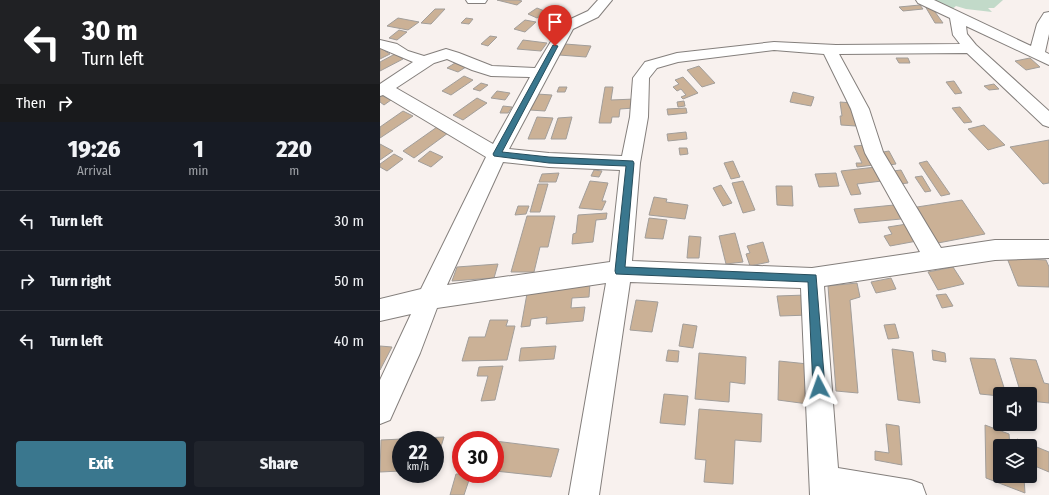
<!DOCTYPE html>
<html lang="en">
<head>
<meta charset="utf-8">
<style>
	body { margin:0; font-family:"Fira Sans Condensed",sans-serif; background:#20242c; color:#f1f3f6; height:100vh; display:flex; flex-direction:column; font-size:15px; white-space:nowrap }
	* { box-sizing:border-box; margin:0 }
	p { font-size:13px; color:#9ea1a6 }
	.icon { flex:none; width:22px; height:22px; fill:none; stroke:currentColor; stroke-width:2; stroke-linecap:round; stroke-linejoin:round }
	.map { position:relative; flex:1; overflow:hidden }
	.panel { display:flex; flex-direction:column; background:#171b24; width:380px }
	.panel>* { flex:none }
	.hud { background:#202124; color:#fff; overflow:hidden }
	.tools { position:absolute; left:613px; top:387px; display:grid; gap:8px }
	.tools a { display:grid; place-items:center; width:44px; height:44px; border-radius:4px; background:#171b24; box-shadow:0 2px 6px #0003; font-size:20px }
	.speed { position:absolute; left:12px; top:431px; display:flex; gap:8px; font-size:20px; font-weight:700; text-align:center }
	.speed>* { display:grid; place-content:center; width:52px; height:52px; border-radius:50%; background:#171b24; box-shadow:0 2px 6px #0003; line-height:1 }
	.speed small { font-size:10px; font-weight:400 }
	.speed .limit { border:6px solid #d22; background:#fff; color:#111 }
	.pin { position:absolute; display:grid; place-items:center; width:34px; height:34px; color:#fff; margin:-41px -17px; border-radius:50% 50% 50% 0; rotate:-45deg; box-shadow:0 0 4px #0007 }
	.pin .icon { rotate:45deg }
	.me { position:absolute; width:44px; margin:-22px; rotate:356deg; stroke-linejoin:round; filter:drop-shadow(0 0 3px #0008) }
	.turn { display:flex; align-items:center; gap:14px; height:84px; padding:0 16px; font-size:18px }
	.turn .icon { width:52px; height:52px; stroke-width:2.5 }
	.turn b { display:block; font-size:28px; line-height:34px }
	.then { display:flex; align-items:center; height:38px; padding:0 16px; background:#0003; gap:8px; font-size:15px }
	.eta { display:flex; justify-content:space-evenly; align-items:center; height:68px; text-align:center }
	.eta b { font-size:24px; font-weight:800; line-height:28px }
	.primary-button { display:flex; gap:8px; margin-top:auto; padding:8px 16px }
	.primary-button a { flex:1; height:46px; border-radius:4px; background:#3a778e; color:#fff; font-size:16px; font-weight:800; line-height:46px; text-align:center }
	.primary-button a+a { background:#20242c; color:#f1f3f6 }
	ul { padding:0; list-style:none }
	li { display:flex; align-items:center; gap:12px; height:60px; padding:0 16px; border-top:1px solid #363941 }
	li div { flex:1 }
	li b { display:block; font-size:15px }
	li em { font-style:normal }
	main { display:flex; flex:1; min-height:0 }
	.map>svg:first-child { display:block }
	.green { fill:#c2dac9 }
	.building { fill:#cbb196; stroke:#a29e9a }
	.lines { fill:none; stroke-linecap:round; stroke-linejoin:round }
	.street-casing { stroke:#847f7c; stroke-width:2 }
	.street { fill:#fff; fill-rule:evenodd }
	.route { fill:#3a778e; stroke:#264d5c }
</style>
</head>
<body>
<main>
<section class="panel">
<div class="hud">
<div class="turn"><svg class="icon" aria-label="left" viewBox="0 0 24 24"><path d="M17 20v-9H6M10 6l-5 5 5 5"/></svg><div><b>30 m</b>Turn left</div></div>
<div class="then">Then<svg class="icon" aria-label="right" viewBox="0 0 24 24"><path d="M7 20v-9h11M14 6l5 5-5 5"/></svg></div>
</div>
<div class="eta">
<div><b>19:26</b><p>Arrival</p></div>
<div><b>1</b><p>min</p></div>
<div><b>220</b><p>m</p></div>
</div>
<ul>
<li><svg class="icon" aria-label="left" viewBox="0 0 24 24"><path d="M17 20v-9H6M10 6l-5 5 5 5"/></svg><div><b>Turn left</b></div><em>30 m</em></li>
<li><svg class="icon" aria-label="right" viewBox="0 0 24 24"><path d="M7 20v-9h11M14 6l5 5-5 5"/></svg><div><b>Turn right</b></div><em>50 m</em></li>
<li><svg class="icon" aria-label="left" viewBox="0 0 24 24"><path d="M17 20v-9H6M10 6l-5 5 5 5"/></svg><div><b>Turn left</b></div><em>40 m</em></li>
</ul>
<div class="primary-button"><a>Exit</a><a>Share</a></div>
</section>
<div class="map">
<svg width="669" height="495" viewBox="0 0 669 495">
	<rect width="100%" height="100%" fill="#f8f1ee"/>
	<path class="green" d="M 550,0 L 623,0 L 614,8 L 608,8 L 612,12 L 586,9 L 576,6 L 571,10 Z"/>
	<g class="building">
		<path d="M 117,0 L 138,0 L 142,1 L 137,5 Z"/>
		<path d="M 540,5 L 543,9 L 523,11 L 519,7 Z"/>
		<path d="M 550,5 L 563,23 L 555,23 L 545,6 Z"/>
		<path d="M 157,8 L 167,12 L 157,18 L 148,14 Z"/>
		<path d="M 55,9 L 65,9 L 51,24 L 41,23 Z"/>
		<path d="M 18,18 L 39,22 L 28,30 L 7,26 Z"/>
		<path d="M 86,18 L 93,19 L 89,24 L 81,23 Z"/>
		<path d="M 145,20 L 156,22 L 145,32 L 134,29 Z"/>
		<path d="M 19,30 L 27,32 L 17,40 L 9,38 Z"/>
		<path d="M 110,36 L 117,37 L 108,46 L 101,44 Z"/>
		<path d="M 143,40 L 167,43 L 161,51 L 137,49 Z"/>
		<path d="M 185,44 L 211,46 L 206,57 L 179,55 Z"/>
		<path d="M 4,47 L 8,50 L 5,51 L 10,54 L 0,59 L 0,49 Z"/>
		<path d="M 15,54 L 23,59 L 0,71 L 0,62 Z"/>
		<path d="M 516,58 L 528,58 L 530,63 L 519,63 Z"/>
		<path d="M 650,58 L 660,67 L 646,70 L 635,61 Z"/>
		<path d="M 75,63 L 86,67 L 78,72 L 67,68 Z"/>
		<path d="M 319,66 L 335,83 L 322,87 L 307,70 Z"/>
		<path d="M 84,76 L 93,80 L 71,95 L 62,91 Z"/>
		<path d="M 303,77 L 318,93 L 303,99 L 301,97 L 306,95 L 301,89 L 297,91 L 293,87 L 299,84 L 295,80 Z"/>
		<path d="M 574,81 L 582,93 L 575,94 L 566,82 Z"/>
		<path d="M 101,83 L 108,85 L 100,91 L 93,89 Z"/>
		<path d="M 614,84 L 619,89 L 609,90 L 604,86 Z"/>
		<path d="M 179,87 L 187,87 L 185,92 L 177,92 Z"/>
		<path d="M 225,87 L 233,87 L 231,100 L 255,99 L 254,108 L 240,109 L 239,117 L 232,117 L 231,123 L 219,123 Z"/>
		<path d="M 117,91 L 130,93 L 125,100 L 111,98 Z"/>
		<path d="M 413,92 L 434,97 L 431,106 L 410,102 Z"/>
		<path d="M 157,94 L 172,95 L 165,111 L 150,110 Z"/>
		<path d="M 0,95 L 1,95 L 11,100 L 4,105 L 0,102 Z"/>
		<path d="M 97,98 L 107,103 L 83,120 L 73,115 Z"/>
		<path d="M 304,101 L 305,106 L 298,107 L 297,102 Z"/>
		<path d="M 460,102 L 472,103 L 476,126 L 461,125 L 460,116 L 462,116 Z"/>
		<path d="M 123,106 L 132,107 L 128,113 L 120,113 Z"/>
		<path d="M 580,107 L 592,122 L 584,123 L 572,108 Z"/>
		<path d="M 306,108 L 307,113 L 288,115 L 287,109 Z"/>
		<path d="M 23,111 L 33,116 L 0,138 L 0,127 Z"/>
		<path d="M 157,117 L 173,118 L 165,139 L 148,139 Z"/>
		<path d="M 192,117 L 186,139 L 171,139 L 178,118 Z"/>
		<path d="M 604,125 L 625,145 L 608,150 L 588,129 Z"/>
		<path d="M 57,127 L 68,133 L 34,158 L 23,151 Z"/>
		<path d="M 306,132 L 307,139 L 288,141 L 287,134 Z"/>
		<path d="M 669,140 L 669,183 L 663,184 L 630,147 Z"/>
		<path d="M 0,144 L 13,151 L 0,160 Z"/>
		<path d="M 485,145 L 494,165 L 477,167 L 476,163 L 482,163 L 474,146 Z"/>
		<path d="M 299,148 L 307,148 L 308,154 L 300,155 Z"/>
		<path d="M 50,151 L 63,157 L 51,167 L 38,161 Z"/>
		<path d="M 509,151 L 516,164 L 509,165 L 503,152 Z"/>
		<path d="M 14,154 L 23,159 L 7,171 L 0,167 L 0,164 Z"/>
		<path d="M 353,161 L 360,177 L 351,179 L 344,163 Z"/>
		<path d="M 547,161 L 570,194 L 561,196 L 539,163 Z"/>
		<path d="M 496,167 L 502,181 L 477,184 L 481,194 L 471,195 L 461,171 Z"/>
		<path d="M 214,170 L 222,171 L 219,177 L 211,176 Z"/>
		<path d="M 521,170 L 528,183 L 519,184 L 513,171 Z"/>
		<path d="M 179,173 L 176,182 L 159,182 L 162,174 Z"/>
		<path d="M 456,173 L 459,186 L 439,187 L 435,174 Z"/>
		<path d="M 542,176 L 551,191 L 545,192 L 535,177 Z"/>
		<path d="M 210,181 L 228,183 L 222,201 L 226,201 L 222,210 L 199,208 Z"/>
		<path d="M 363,181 L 375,210 L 363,213 L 352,183 Z"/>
		<path d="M 158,184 L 168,184 L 160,212 L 150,212 Z"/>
		<path d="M 341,185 L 352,203 L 343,206 L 333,188 Z"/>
		<path d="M 396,186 L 412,186 L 413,206 L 397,205 Z"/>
		<path d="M 274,197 L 287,199 L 286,202 L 308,205 L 305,219 L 269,215 Z"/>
		<path d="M 582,200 L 605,234 L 558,243 L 537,207 Z"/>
		<path d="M 514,205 L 521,219 L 479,223 L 474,209 Z"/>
		<path d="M 138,206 L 149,206 L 146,214 L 135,215 Z"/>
		<path d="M 227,213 L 226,219 L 216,220 L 213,242 L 192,244 L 193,234 L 196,233 L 198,215 Z"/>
		<path d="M 147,216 L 175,216 L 168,247 L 160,247 L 154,272 L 131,272 Z"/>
		<path d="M 269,218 L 287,220 L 283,239 L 265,238 Z"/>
		<path d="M 527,224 L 537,241 L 510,246 L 504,236 L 512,234 L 508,227 Z"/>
		<path d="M 355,233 L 363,262 L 346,264 L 339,236 Z"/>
		<path d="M 309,236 L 321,237 L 319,258 L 307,258 Z"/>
		<path d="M 383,242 L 389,262 L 370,266 L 366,254 L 370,253 L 367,246 Z"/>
		<path d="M 627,258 L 666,260 L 669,267 L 669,287 L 638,286 Z"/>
		<path d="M 118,264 L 114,278 L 72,281 L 77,267 Z"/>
		<path d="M 573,267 L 584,284 L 558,290 L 548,272 Z"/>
		<path d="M 511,278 L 516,289 L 496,293 L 491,282 Z"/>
		<path d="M 210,283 L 209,297 L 192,298 L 191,308 L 205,307 L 203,321 L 166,324 L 167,317 L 151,319 L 150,326 L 141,327 L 148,288 Z"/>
		<path d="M 477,283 L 480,297 L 470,300 L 478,393 L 456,391 L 448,286 Z"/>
		<path d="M 566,294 L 573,306 L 562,308 L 556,295 Z"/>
		<path d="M 426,295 L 430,315 L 400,316 L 397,296 Z"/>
		<path d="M 256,300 L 278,302 L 272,332 L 250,330 Z"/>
		<path d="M 110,320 L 128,320 L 126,326 L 135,326 L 127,360 L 82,361 L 89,337 L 105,337 Z"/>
		<path d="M 303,324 L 317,326 L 313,348 L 299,346 Z"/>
		<path d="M 515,324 L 519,338 L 508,339 L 504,325 Z"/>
		<path d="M 0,346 L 12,347 L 0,370 Z"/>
		<path d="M 176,346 L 174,359 L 139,361 L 141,348 Z"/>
		<path d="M 512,349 L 533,352 L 540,403 L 518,400 Z"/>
		<path d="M 288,350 L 299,351 L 298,362 L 286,361 Z"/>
		<path d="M 552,350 L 565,353 L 566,362 L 553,360 Z"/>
		<path d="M 319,353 L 366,357 L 365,384 L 350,382 L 349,402 L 315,399 Z"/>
		<path d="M 590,358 L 615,359 L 626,394 L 620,394 L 620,396 L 600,394 Z"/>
		<path d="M 630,358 L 656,360 L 664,383 L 669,384 L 669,403 L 650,401 L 650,394 L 641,394 Z"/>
		<path d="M 399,361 L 428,364 L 428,404 L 398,400 Z"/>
		<path d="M 123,366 L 115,400 L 101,401 L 108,376 L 97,376 L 99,367 Z"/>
		<path d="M 284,394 L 308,396 L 305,425 L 280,423 Z"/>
		<path d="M 319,409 L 382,414 L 381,442 L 355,440 L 353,484 L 324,482 L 326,460 L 315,459 Z"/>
		<path d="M 506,424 L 519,426 L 522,465 L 495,460 L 495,451 L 509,453 Z"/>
		<path d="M 605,425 L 629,434 L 630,446 L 620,446 L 620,476 L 640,476 L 644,478 L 645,493 L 606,478 Z"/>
		<path d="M 64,437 L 55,466 L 55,440 L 21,440 L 21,471 L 0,472 L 1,440 Z"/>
		<path d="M 637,439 L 669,452 L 669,472 L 650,464 L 650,446 L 637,446 Z"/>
		<path d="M 115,441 L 179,449 L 171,477 L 115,471 Z"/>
		<path d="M 76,474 L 91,474 L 84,495 L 70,495 Z"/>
	</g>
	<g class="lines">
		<g class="street-casing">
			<g id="street">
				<path d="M 86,0 L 107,0 L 105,3 L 88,3 Z"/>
				<path d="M 218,0 L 232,0 L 218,17 L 193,29 L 129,149 L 169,153 L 242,156 L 250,117 L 253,78 L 265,62 L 297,53 L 394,42 L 456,45 L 580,44 L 573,35 L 570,18 L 538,3 L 536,0 L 554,0 L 651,46 L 657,24 L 664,13 L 669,12 L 669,34 L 665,52 L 669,54 L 669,65 L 586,26 L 587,34 L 596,45 L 669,111 L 669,127 L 663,125 L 587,53 L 459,54 L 489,109 L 503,152 L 561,248 L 615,240 L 669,240 L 669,258 L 615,260 L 444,286 L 458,468 L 531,480 L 542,484 L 546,495 L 430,495 L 421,288 L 250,282 L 219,495 L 189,495 L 226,283 L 57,308 L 40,353 L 10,420 L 0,424 L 0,380 L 31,314 L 0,321 L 0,299 L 41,289 L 106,157 L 3,95 L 0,96 L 0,84 L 33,62 L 0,48 L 0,40 L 17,44 L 28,51 L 44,56 L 66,49 L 79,53 L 112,66 L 155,68 L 182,23 L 208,11 ZM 394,50 L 444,54 L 471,109 L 485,153 L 540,252 L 432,268 L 252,261 L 260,163 L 268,117 L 269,78 L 277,68 L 298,62 ZM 67,59 L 92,70 L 111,76 L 150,77 L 113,144 L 16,88 L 54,63 ZM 123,162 L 169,167 L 240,170 L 230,262 L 67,285 Z"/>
			</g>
		</g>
		<use href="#street" class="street"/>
	</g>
	<path class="route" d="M 173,45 L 178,46 L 122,152 L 169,157 L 253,161 L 254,163 L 245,267 L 436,275 L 445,387 L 443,391 L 439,393 L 435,391 L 433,387 L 428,282 L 236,274 L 235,271 L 246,166 L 169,163 L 114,156 L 113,154 Z"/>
</svg>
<div class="tools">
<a><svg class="icon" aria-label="sound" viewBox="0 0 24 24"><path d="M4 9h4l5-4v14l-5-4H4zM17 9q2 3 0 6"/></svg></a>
<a><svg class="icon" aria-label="layers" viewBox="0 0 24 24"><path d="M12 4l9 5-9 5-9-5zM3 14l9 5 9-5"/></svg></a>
</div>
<div class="speed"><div>22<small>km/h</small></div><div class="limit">30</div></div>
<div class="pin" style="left:175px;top:46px;background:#d93025"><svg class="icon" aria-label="arrive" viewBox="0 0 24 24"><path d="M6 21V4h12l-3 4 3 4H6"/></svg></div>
<svg class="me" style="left:439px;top:387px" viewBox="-20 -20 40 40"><path d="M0-17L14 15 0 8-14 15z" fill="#3a778e" stroke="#fff" stroke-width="4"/></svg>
</div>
</main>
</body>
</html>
